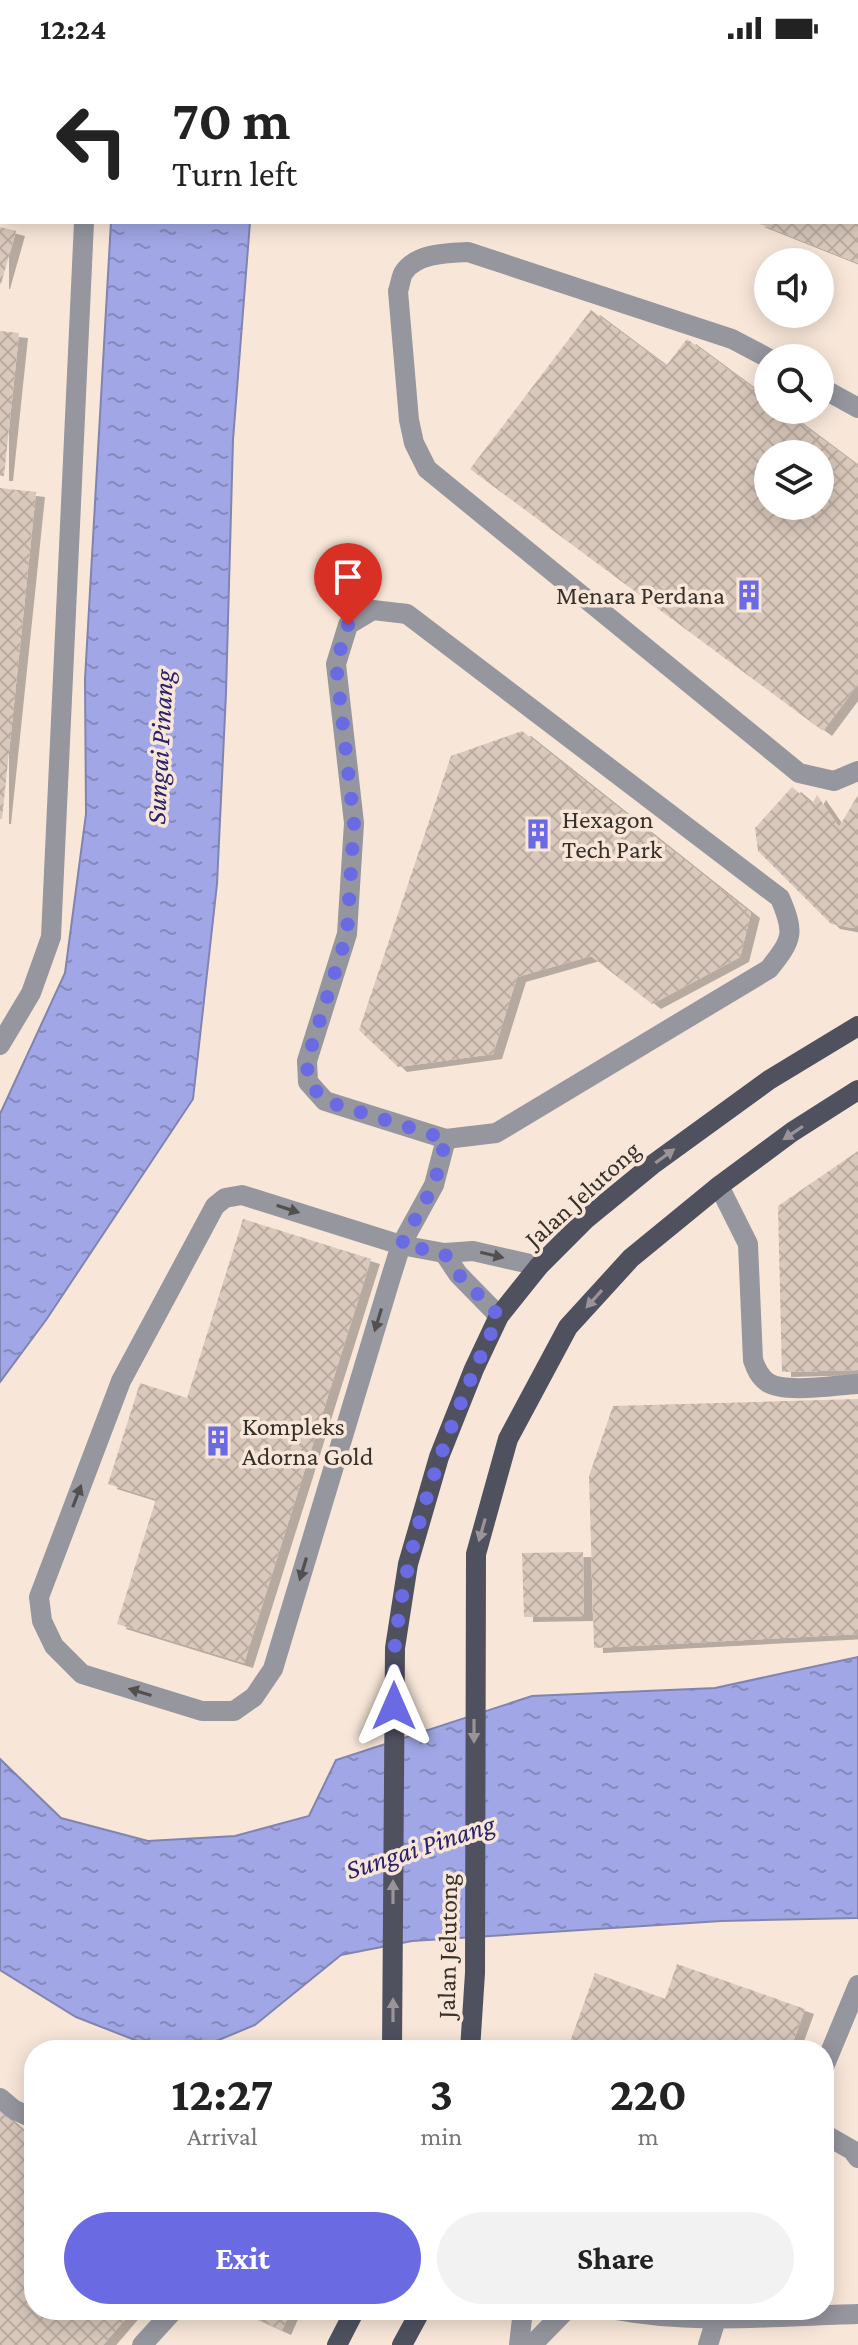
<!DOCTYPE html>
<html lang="en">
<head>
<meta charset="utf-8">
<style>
	body { margin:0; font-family:"Crimson Pro",serif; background:#f2f2f2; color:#222; height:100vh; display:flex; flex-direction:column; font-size:30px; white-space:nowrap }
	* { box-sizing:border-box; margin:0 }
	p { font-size:26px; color:#767676 }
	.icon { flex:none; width:44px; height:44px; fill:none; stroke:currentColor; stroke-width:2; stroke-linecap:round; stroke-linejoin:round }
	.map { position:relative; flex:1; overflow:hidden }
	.details { position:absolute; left:24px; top:1984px; width:810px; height:280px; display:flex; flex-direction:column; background:#fff; border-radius:32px; box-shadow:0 4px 20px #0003 }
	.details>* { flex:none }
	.hud { position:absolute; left:0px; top:0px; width:858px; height:168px; box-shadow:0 4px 20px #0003; background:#fff; color:#222; overflow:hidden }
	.fabs { position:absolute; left:754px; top:192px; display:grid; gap:16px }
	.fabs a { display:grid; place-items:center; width:80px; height:80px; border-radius:50%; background:#fff; box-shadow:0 4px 20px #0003; font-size:40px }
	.pin { position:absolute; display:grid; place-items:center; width:68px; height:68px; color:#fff; margin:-82px -34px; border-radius:50% 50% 50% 0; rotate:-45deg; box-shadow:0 0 8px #0007 }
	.pin .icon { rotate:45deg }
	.me { position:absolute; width:88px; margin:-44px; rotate:0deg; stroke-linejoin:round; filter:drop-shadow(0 0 6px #0008) }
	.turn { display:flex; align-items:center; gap:28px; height:168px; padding:0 40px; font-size:36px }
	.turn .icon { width:104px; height:104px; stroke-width:2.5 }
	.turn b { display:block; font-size:56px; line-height:68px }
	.eta { display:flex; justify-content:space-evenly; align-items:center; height:136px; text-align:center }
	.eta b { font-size:48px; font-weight:700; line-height:56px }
	.cta { display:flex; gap:16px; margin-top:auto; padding:16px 40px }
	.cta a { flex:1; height:92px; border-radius:48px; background:#6a6ae3; color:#fff; font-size:32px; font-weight:700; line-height:92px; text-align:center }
	.cta a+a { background:#f2f2f2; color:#222 }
	.status { display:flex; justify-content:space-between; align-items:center; height:56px; padding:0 40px; background:#fff; direction:ltr }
	.status svg { height:22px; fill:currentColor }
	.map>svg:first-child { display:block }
	.water { fill:url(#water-ripples); stroke:#8184ae; stroke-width:2 }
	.building { fill:url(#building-cross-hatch); fill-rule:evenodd; filter:url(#shadow) }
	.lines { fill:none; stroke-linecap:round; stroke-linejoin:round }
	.lane { stroke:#95969e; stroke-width:20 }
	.street { stroke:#95969e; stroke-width:20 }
	.primary { stroke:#4f515f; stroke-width:20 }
	.oneway { fill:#9b9496 }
	.oneway2 { fill:#534f4e }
	.route { stroke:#6a6ae3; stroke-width:14; stroke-dasharray:0 25.2 }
	.labels { text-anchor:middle; stroke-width:7; stroke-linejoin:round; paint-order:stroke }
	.poi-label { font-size:26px; fill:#37312c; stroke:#f8e7d9; text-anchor:start }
	.street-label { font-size:26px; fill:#37312c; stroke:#f8e7d9 }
	.water-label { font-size:28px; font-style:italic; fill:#27226a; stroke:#f8e7d9 }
</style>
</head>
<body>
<div class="status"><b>12:24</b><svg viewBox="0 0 49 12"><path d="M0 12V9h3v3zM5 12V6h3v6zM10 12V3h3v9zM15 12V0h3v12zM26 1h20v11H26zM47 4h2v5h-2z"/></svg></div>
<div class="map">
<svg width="858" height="2289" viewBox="0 0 858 2289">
	<defs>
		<pattern id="water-ripples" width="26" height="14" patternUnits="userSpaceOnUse" patternTransform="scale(2)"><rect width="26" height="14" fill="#a1a7e6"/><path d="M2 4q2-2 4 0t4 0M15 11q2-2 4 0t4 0" fill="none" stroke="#8489bb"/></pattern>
		<pattern id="building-cross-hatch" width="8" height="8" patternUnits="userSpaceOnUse" patternTransform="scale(2)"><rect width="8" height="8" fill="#d9c8bb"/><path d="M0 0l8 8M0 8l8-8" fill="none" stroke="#bbaca1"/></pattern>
		<filter id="shadow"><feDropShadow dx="9" dy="5" stdDeviation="0" flood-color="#0004"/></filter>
	</defs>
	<rect width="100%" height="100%" fill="#f8e7d9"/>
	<g class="water">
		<path d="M 111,166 L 250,166 L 233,384 L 226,637 L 217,828 L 193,1043 L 46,1264 L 0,1326 L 0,1058 L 65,917 L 86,758 L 85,623 Z"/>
		<path d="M 858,1601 L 858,1862 L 721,1865 L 412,1885 L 341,1899 L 255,1969 L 209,1988 L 140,1986 L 76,1961 L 0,1914 L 0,1703 L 61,1762 L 148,1785 L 235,1780 L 309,1760 L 336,1704 L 532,1640 L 715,1632 Z"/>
	</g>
	<g class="building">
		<path d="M 755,166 L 858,166 L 858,207 Z"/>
		<path d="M 0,171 L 16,175 L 1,228 L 0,228 Z"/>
		<path d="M 591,254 L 666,310 L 687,283 L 768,343 L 768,354 L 783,354 L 858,410 L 858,628 L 823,675 L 470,413 ZM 768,398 L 820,398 L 820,450 L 768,450 Z"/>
		<path d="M 0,275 L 19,277 L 4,420 L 0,420 Z"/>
		<path d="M 0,432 L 36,436 L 2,763 L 0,763 Z"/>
		<path d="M 522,675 L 751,857 L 740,901 L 652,948 L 591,900 L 517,921 L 493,998 L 398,1011 L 359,974 L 451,700 Z"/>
		<path d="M 792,731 L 812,748 L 817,739 L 839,771 L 858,739 L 858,869 L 853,872 L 831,868 L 758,795 L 755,772 Z"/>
		<path d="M 858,1095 L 858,1314 L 782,1316 L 778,1150 Z"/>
		<path d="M 243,1163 L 371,1203 L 244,1607 L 117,1568 L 156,1443 L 108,1428 L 140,1327 L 187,1342 Z"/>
		<path d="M 858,1343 L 858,1578 L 594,1592 L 589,1420 L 613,1350 Z"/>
		<path d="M 583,1496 L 584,1560 L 524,1561 L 522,1497 Z"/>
		<path d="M 677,1908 L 805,1953 L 790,1994 L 567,1994 L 595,1917 L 665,1943 Z"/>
		<path d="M 0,2055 L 34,2085 L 34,2254 L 133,2254 L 103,2289 L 0,2289 Z"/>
		<path d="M 238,2254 L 291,2254 L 282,2274 Z"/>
	</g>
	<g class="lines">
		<g class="lane">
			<path d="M 452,0 L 458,2"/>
			<path d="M 92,2 L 92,0"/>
			<path d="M 856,130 L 858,122"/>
			<path d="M 768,302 L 732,283 L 468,196 C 448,197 417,197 404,216 C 401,220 400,230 398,235 L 409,364 L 414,387 L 427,413 L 799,717 L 834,725 L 858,715"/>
			<path d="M 820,331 L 858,352"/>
			<path d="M 373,554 L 407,558 L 780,842 C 795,877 793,883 769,913 L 496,1077 L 446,1083 L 325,1045 L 308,1026 L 307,1005 L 347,878 L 354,767 L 336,608 L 348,569 Z"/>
			<path d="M 0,989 L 31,937 L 51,881 L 84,166"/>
			<path d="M 446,1083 L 434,1129 L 401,1189 L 390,1224 L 273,1613 L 254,1641 L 234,1655 L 202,1655 L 82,1618 L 54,1590 L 42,1565 L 39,1541 L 121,1325 L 215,1150 L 225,1142 L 242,1139 L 401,1189 L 444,1197 L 473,1195 L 539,1210"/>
			<path d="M 719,1130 L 748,1188 L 753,1304 C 756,1313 759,1320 767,1326 C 784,1338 836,1329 858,1328"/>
			<path d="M 444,1197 L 458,1218 L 499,1260"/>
			<path d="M 0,2042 L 13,2053 L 34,2063"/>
			<path d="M 824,2078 L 852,2094 L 858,2102"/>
			<path d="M 142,2289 L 174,2254"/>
			<path d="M 519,2289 L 523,2254"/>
			<path d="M 532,2289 L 566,2254"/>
		</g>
		<g class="street">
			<path d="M 824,2011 L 858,1929"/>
			<path d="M 616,2254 C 695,2269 778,2260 858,2258"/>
			<path d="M 708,2289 L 719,2254"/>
		</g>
		<g class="primary">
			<path d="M 392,1994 L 395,1592 L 408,1508 L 439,1401 L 474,1313 L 499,1260 L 539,1210 L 586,1163 L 652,1109 L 769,1024 L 858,970"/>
			<path d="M 470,1994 L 475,1917 L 476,1498 L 508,1383 L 568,1271 L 631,1202 L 719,1130 L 792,1076 L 858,1034"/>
			<path d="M 337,2289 L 355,2254"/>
			<path d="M 402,2289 L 421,2254"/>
		</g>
	</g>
	<defs><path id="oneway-solid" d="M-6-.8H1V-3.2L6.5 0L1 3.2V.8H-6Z" transform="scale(2)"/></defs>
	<g class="oneway">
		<use href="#oneway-solid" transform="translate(793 1077) rotate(146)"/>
		<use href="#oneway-solid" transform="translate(665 1100) rotate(-36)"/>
		<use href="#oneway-solid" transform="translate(594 1243) rotate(132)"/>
		<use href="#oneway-solid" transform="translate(482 1474) rotate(106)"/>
		<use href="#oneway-solid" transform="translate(474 1675) rotate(90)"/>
		<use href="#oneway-solid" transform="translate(393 1836) rotate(-90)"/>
		<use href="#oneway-solid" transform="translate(393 1954) rotate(-90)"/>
	</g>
	<g class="oneway2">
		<use href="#oneway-solid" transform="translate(288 1153) rotate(18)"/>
		<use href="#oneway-solid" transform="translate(492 1199) rotate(13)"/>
		<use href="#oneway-solid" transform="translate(378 1264) rotate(107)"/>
		<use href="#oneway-solid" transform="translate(77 1440) rotate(-69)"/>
		<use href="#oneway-solid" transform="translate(303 1513) rotate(107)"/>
		<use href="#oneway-solid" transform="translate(140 1636) rotate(-163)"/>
	</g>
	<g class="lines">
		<path class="route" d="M 348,569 L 336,608 L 354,767 L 347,878 L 307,1005 L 308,1026 L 325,1045 L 446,1083 L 434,1129 L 401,1189 L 444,1197 L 458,1218 L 499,1260 C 450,1365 408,1473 395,1589 C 393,1609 394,1630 394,1650"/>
	</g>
	<defs>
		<g id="building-bare" transform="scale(2.4)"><path d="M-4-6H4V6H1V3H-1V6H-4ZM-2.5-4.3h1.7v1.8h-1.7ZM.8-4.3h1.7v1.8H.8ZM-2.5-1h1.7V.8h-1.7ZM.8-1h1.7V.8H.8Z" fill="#6a6ae3" stroke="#f8e7d9" stroke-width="2.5" paint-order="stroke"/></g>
	</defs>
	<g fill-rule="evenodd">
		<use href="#building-bare" x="749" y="539"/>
		<use href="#building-bare" x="538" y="778"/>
		<use href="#building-bare" x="218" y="1385"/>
	</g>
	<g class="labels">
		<g class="poi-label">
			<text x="725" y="548" text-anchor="end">Menara Perdana</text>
			<text x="562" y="772">Hexagon<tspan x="562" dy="30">Tech Park</tspan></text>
			<text x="242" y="1379">Kompleks<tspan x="242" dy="30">Adorna Gold</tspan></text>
		</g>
		<g class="street-label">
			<text transform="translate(582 1138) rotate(-42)" y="9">Jalan Jelutong</text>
			<text transform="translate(447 1890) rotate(-89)" y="9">Jalan Jelutong</text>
		</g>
		<g class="water-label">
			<text transform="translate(159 691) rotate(-87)" y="10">Sungai Pinang</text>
			<text transform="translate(420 1790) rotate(-18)" y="10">Sungai Pinang</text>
		</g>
	</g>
</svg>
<div class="fabs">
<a><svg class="icon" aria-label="sound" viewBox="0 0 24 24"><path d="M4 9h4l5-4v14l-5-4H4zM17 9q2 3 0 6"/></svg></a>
<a><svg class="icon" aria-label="search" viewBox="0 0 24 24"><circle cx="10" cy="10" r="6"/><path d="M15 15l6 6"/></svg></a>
<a><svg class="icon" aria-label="layers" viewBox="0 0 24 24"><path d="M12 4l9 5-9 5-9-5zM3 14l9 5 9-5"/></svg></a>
</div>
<div class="pin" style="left:348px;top:569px;background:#d93025"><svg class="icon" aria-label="arrive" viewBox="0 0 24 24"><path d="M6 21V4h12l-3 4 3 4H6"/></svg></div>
<svg class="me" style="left:394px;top:1650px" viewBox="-20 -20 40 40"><path d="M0-17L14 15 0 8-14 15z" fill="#6a6ae3" stroke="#fff" stroke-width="4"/></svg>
<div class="hud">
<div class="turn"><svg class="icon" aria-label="left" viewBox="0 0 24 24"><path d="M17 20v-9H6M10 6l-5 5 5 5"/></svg><div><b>70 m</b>Turn left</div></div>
</div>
<section class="details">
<div class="eta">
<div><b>12:27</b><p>Arrival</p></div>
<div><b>3</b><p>min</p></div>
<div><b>220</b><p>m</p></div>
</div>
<div class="cta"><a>Exit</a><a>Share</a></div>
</section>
</div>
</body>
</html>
